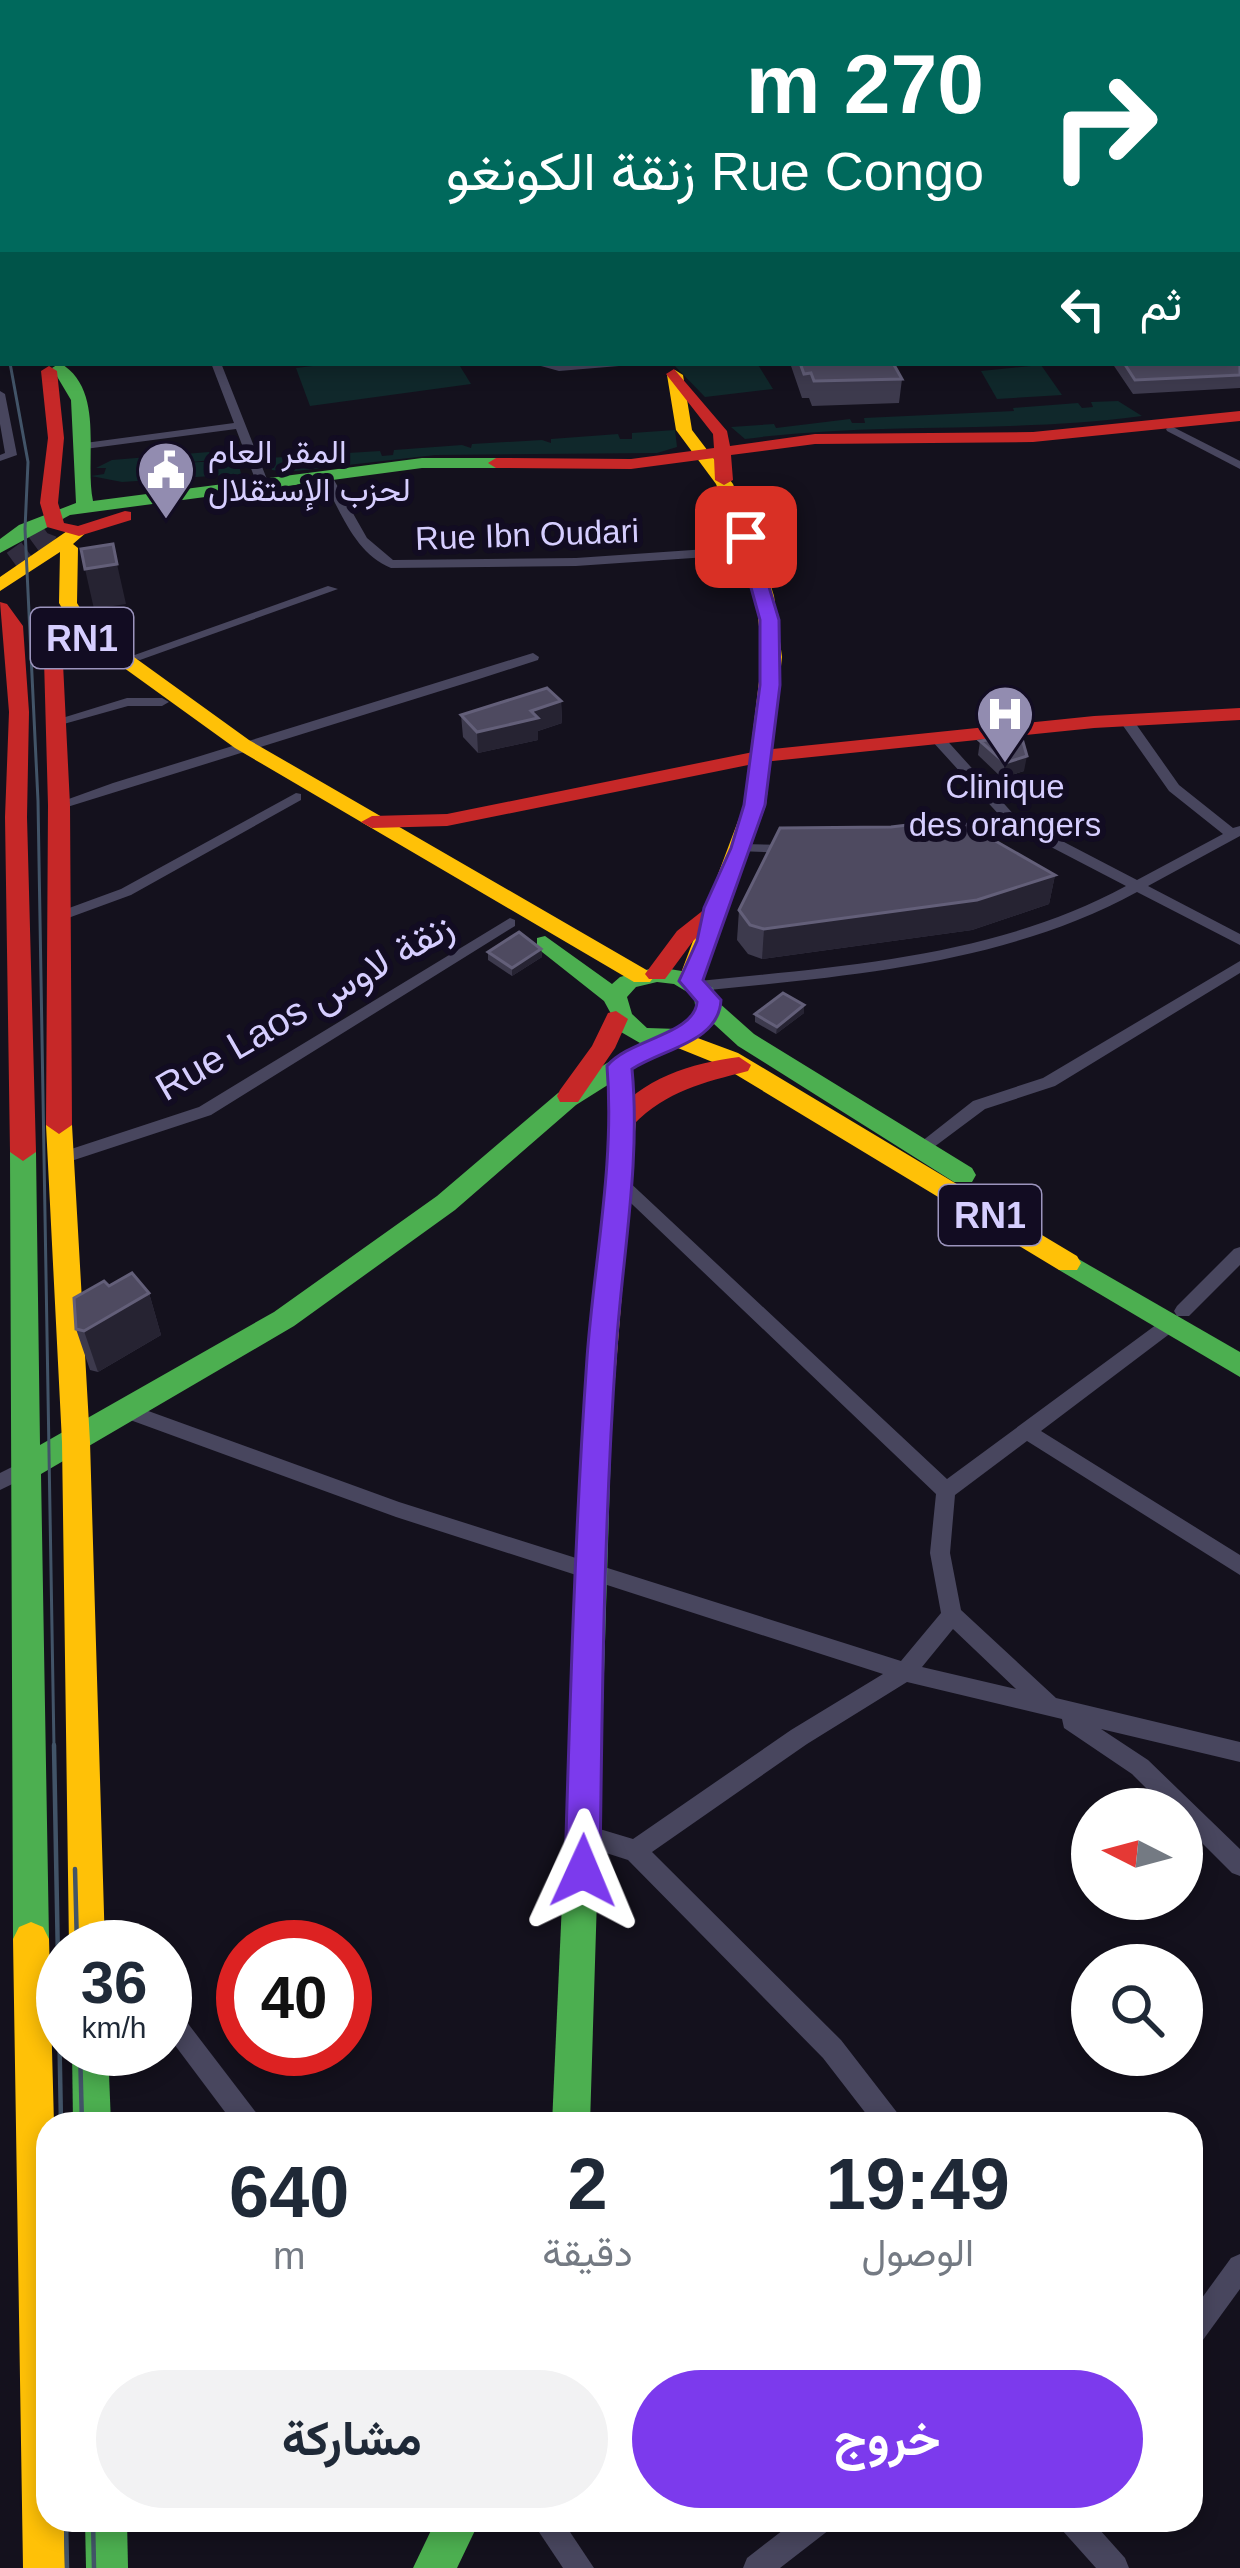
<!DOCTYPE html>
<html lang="ar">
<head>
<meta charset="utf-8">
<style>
	body { margin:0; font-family:Arial,Vazirmatn,sans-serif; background:#f2f2f3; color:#1f2937; direction:rtl; height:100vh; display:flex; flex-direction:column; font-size:45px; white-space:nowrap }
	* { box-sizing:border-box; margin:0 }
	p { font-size:39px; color:#747a83 }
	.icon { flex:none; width:66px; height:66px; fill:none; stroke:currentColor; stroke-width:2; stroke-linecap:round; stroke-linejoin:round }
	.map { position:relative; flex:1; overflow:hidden; direction:ltr }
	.panel { position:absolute; left:36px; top:2112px; width:1167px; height:420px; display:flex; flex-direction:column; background:#fff; border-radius:36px; box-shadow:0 6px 18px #0003; direction:rtl }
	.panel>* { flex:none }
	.hud { position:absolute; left:0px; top:0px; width:1242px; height:366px; box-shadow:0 6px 18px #0003; direction:rtl; background:#00695c; color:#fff; overflow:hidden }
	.needle { width:78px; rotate:276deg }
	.controls { position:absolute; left:1071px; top:1788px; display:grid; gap:24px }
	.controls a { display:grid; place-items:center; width:132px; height:132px; border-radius:50%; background:#fff; box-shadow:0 6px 18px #0003; font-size:60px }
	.speed { position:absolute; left:36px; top:1920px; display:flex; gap:24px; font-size:60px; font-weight:700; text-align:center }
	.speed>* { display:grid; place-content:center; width:156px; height:156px; border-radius:50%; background:#fff; box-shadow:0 6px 18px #0003; line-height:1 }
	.speed small { font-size:30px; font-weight:400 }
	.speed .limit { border:18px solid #d22; background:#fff; color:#111 }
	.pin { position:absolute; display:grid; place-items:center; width:102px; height:102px; color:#fff; margin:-51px; border-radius:24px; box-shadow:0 6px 18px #0006 }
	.me { position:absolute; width:132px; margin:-66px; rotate:1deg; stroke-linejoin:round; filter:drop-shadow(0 0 9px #0008) }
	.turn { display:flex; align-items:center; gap:42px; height:252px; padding:0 60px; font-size:54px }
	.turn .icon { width:156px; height:156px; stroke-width:2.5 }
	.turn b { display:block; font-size:84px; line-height:102px }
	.then { display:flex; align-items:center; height:114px; padding:0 60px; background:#0003; gap:24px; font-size:45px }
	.eta { display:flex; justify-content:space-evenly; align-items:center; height:204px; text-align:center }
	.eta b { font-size:72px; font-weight:700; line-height:84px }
	.primary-button { display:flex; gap:24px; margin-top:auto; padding:24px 60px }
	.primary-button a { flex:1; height:138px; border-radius:72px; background:#7c3aed; color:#fff; font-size:48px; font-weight:700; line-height:138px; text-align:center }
	.primary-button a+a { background:#f2f2f3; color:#1f2937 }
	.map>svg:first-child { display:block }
	.green { fill:#10282b }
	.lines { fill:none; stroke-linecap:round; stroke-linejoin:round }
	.primary-tunnel { stroke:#312d3f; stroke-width:18; stroke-dasharray:18 9; stroke-linecap:butt }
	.street { fill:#48465e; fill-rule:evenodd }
	.fast { fill:#4caf50; fill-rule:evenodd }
	.slow { fill:#ffc107; fill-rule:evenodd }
	.jam { fill:#c62828; fill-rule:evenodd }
	.tram-far1 { stroke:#425468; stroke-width:3 }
	.tram { stroke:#425468; stroke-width:4.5 }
	.wall { fill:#3d3a4d }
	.shaded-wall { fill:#262332 }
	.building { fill:#4e4a60; stroke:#635f79; stroke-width:3 }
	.route { fill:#7c3aed; stroke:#51269a; stroke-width:3 }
	.labels { text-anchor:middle; stroke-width:12; stroke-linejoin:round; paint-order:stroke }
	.far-poi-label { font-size:33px; fill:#d6ceff; stroke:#120c22; text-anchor:start }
	.far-street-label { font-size:33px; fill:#d6ceff; stroke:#120c22 }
	.shield { fill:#120c22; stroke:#9b94bd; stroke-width:3 }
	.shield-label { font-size:36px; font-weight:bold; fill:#d6ceff }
	.street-label { font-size:39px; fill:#d6ceff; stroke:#120c22 }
</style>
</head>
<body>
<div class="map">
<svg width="1240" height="2568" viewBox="0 0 1240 2568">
	<rect width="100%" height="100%" fill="#14111d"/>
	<g class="green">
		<path d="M 337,363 L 458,363 L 471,384 L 310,406 L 296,368 Z"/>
		<path d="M 672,363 L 757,363 L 773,389 L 705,397 Z"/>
		<path d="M 1041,365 L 1062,395 L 997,399 L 981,371 Z"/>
		<path d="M 1118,401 L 1142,416 C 1007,434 879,421 745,439 L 731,427 L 774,424 L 776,428 L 850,419 L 852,423 L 865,423 L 864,418 L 1014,411 L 1013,408 L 1078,403 L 1082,408 L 1093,407 L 1091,402 Z"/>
		<path d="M 675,430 L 677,447 L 657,453 L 435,455 L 287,472 L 272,470 L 268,458 L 380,451 L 382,456 L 393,455 L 394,450 L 462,445 L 471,448 L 472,444 L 542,440 L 551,443 L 551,439 L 618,434 L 620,439 L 632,439 L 632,433 Z"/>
		<path d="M 221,451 L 231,458 L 182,463 L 220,461 L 222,465 L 238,460 L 241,474 L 122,482 L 91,476 L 104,474 L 106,468 L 96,468 L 112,460 Z"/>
	</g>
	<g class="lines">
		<path class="primary-tunnel" d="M 12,560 L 48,534 L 59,506"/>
		<g class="street">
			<path d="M 576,0 L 584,0 L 587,3 L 579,3 Z"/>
			<path d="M 897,0 L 906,0 L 910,3 L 901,3 Z"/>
			<path d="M 982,0 L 990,0 L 993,3 L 985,3 Z"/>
			<rect x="1239" y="34" width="1" height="5"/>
			<rect x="1239" y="76" width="1" height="5"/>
			<rect x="1239" y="278" width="1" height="7"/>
			<path d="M 3,286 L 3,292 L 0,293 L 0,287 Z"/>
			<path d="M 211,363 L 221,363 L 272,492 L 270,494 L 260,492 L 236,429 L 85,449 L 79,446 L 85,443 L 234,423 Z"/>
			<path d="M 530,363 L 624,363 L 619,366 L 559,371 Z"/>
			<path d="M 0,391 L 5,394 L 17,455 L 0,461 L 0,455 L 5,453 L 0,424 Z"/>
			<path d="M 1171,426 L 1240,461 L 1240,469 L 1167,431 L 1166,429 Z"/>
			<path d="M 326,480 L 334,480 L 367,538 L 393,560 L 576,558 L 751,546 L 757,550 L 751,554 L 576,566 L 391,568 C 355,553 342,514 324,482 Z"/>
			<path d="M 328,586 L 338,589 L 140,660 L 129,657 Z"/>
			<path d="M 533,653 L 539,657 L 538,660 L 479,679 L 64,808 L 54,808 L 52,805 L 113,783 Z"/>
			<path d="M 127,698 L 162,698 L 169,702 L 162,706 L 128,706 L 53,727 L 46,723 Z"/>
			<path d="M 1126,716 L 1131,717 L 1179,785 L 1233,828 L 1240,826 L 1240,836 L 1148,886 L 1240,934 L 1240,945 L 1137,892 C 1003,965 847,976 699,991 L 691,986 L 699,981 C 844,966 995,957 1126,886 L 1009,825 L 952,840 L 947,839 L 947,833 L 1002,818 L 932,741 L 932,735 L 942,735 L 1016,817 L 1137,880 L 1223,834 L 1169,791 L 1119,720 Z"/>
			<path d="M 296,793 L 301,794 L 301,800 L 131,895 L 60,921 L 55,923 L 48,918 L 50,915 L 121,889 Z"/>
			<path d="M 742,844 L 794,845 L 801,849 L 794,853 L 737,851 L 737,845 Z"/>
			<path d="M 510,918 L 515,920 L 515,926 L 211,1115 L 59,1165 L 51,1159 L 53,1155 L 199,1107 Z"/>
			<path d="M 1240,961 L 1240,973 L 1055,1086 L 985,1109 L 926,1153 L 920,1155 L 912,1149 L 973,1101 L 1043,1078 Z"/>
			<path d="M 619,1176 L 625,1178 L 947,1479 L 1164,1319 L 1176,1319 L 1179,1324 L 1176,1329 L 1041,1431 L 1240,1555 L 1240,1575 L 1027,1441 L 955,1495 L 950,1553 L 961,1610 L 1056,1698 L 1240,1742 L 1240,1762 L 1101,1729 L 1148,1760 L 1240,1849 L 1240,1876 L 1232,1873 L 1182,1823 L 1182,1809 L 1167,1809 L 1132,1774 L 1064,1728 L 1062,1719 L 907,1682 L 807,1744 L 652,1852 L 841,2040 L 899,2115 L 902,2124 L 874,2124 L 823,2058 L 628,1860 L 575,1843 L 572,1835 L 575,1827 L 583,1824 L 633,1839 L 791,1730 L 883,1674 L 396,1517 L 122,1417 L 119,1412 L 122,1407 L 129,1404 L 399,1502 L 901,1661 L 941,1613 L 930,1553 L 936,1494 L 613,1186 L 610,1182 ZM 953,1629 L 1016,1689 L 922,1667 Z"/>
			<path d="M 1240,1247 L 1240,1265 L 1189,1316 L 1177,1316 L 1174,1311 L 1177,1306 L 1234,1249 Z"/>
			<path d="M 24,1461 L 31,1463 L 34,1469 L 31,1475 L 0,1490 L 0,1473 Z"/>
			<path d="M 165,2000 L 173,2004 L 258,2115 L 261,2124 L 234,2124 L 165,2032 Z"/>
			<path d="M 1240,2254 L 1240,2289 L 1200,2344 L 1191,2348 L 1191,2313 L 1231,2258 Z"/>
			<path d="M 531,2520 L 562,2520 L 594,2568 L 563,2568 Z"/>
			<path d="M 796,2520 L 833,2520 L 829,2530 L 780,2568 L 743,2568 L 747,2558 Z"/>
			<path d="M 1058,2520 L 1091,2520 L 1125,2558 L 1129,2568 L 1096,2568 L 1062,2530 Z"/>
		</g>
		<g class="fast">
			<rect x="1239" y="147" width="1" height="8"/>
			<path d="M 0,190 L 3,191 L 3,199 L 0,198 Z"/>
			<path d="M 60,363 C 106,390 84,458 93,501 L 422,458 L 496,458 L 504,463 L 496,468 L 422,468 L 70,515 L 0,553 L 0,539 L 19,525 L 76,503 L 71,400 L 52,368 Z"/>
			<path d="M 545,936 L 612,984 L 620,977 L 657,967 L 688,972 L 713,988 L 718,1002 L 754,1034 L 972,1168 L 976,1175 L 972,1182 L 954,1182 L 738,1046 L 714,1024 L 697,1039 L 668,1047 L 576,1105 L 455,1210 L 294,1326 L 41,1474 L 49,1939 L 43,1951 L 31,1956 L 19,1951 L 13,1939 L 10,1152 L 23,1143 L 36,1152 L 40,1445 L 274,1312 L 437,1196 L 558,1093 L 640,1043 L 621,1032 L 604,1001 L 537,948 L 537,938 ZM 657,982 L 674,984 L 694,996 L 696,1014 L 678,1029 L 647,1028 L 632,1014 L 627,997 L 636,987 Z"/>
			<path d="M 1068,1253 L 1240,1352 L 1240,1377 L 1059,1270 L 1055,1263 L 1059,1256 Z"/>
			<path d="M 598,1405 L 608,1408 L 612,1416 L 590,2124 L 552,2124 L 584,1416 L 588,1408 Z"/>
			<path d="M 72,2049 L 108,2049 L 111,2124 L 73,2124 Z"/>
			<path d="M 85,2520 L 127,2520 L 128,2568 L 86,2568 Z"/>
			<path d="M 436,2520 L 480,2520 L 457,2568 L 413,2568 Z"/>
		</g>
		<g class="slow">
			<rect x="1239" y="83" width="1" height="8"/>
			<rect x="1239" y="185" width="1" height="8"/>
			<path d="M 0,215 L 3,216 L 3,225 L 0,224 Z"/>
			<path d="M 675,370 L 683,375 L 692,430 L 733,484 L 760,550 L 774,596 L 782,657 L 766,805 L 702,981 L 690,989 L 678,981 L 744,805 L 762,657 L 756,596 L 742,550 L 716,484 L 676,430 L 667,375 Z"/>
			<path d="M 73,527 L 88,531 L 73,544 L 78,548 L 77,603 L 91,626 L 249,740 L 650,972 L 654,977 L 650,982 L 634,982 L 235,748 L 77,634 L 59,603 L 60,552 L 0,591 L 0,577 Z"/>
			<path d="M 676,1030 L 738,1053 L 1077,1256 L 1081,1263 L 1077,1270 L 1059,1270 L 720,1065 L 668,1044 L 664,1038 L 668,1032 Z"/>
			<path d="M 619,1058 L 631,1066 L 636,1119 L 612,1416 L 608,1424 L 588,1424 L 584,1416 L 612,1119 L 607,1066 Z"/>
			<path d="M 59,1116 L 72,1125 L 90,1442 L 105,1947 L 69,1947 L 62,1442 L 46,1125 Z"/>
			<path d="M 31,1922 L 43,1927 L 49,1939 L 54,2124 L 48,2124 L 48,2520 L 64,2520 L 65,2568 L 23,2568 L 13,1939 L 19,1927 Z"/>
		</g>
		<g class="jam">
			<path d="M 317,0 L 330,0 L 333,3 L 320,3 Z"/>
			<path d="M 49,366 L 57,371 L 64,438 L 58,503 L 64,523 L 78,526 L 125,511 L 131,512 L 131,520 L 79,536 L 47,527 L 40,503 L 48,438 L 41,371 Z"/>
			<path d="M 674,369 L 727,431 L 730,446 L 815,434 L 1033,432 L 1240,411 L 1240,421 L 1033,442 L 815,444 L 731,455 L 733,480 L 724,485 L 715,480 L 714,458 L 631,469 L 496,468 L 488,463 L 496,458 L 631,459 L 714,448 L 713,434 L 666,374 Z"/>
			<path d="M 0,602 L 7,604 L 23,626 L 29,712 L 27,817 L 36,1152 L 23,1161 L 10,1152 L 5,817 L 9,712 Z"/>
			<path d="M 52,617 L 61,623 L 70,805 L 72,1125 L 59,1134 L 46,1125 L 48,805 L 43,623 Z"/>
			<path d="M 1240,708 L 1240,720 L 1094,728 L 763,762 L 447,826 L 372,828 L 361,822 L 372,816 L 447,814 L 763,750 L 1094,716 Z"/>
			<path d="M 715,901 L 723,903 L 723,913 L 693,941 L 665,979 L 649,979 L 645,974 L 677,931 Z"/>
			<path d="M 616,1011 L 628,1019 L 615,1048 L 578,1102 L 560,1102 L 557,1096 L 560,1090 L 592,1046 L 608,1013 Z"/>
			<path d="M 739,1057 L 751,1065 L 748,1071 C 702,1083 668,1090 633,1125 L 615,1125 L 612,1119 C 640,1078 692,1063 739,1057 Z"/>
		</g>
		<g class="tram-far1">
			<path d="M 906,0 L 911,3"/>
			<path d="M 0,3 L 19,0"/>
			<path d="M 0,315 L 3,325"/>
			<path d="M 10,363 L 28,462 L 25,529 L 38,801 L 54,1748"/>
		</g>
		<g class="tram">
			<path d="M 54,1745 L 61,2124"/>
			<path d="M 75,1869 L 77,1947"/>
			<path d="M 80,2049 L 82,2124"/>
			<path d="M 66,2520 L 67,2568"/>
			<path d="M 93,2520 L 94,2568"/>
		</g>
	</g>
	<g class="wall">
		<rect x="694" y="0" width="63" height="3"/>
		<path d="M 800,0 L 848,0 L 848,3 L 803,3 Z"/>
		<path d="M 1240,294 L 1240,388 L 1133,394 L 1112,363 L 1239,363 Z"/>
		<path d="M 790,363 L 893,363 L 902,379 L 899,403 L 812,406 L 809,398 L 802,398 Z"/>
		<path d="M 561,701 L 562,723 L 538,731 L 538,740 L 478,753 L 463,737 L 461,715 Z"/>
		<path d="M 980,741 L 1024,771 L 1002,778 L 978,755 Z"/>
		<path d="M 1055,875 L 1049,904 L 972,930 L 762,959 L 748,954 L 737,940 L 739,910 Z"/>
		<path d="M 541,949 L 542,957 L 512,976 L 488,960 L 488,952 Z"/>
		<path d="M 804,1013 L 776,1034 L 755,1022 L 755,1014 Z"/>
		<path d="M 109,1286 L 149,1293 L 161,1335 L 98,1372 L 90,1370 L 76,1329 Z"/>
	</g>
	<g class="shaded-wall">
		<rect x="377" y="0" width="16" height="3"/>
		<rect x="717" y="0" width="40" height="3"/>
		<path d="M 117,564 L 126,604 L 94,609 L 85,569 Z"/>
		<path d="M 561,701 L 562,723 L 538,731 L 538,740 L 478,753 L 477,732 Z"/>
		<path d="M 1027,756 L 1024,771 L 1002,778 L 1005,763 Z"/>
		<path d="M 1055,875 L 1049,904 L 972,930 L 762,959 L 764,929 Z"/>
		<path d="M 541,949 L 542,957 L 512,976 L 512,968 Z"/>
		<path d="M 804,1005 L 804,1013 L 776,1034 L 777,1027 Z"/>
		<path d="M 149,1293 L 161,1335 L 98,1372 L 84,1331 Z"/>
	</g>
	<g class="building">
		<path d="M 397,0 L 525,0 L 528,3 L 400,3 Z"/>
		<path d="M 1239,201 L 1240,202 L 1240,260 L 1239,259 Z"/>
		<path d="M 1239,294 L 1240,375 L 1135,380 L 1124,363 L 1239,363 Z"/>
		<path d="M 800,363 L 893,363 L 902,379 L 814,381 L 811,373 L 804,374 Z"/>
		<path d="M 113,544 L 117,564 L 85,569 L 81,549 Z"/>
		<path d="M 547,688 L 561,701 L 531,711 L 538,718 L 477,732 L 461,715 Z"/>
		<path d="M 1021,735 L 1027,756 L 1005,763 L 980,741 Z"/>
		<path d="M 957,819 L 1055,875 L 977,900 L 764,929 L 750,925 L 739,910 L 780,828 L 891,827 Z"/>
		<path d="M 519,932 L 541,949 L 512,968 L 488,952 Z"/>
		<path d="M 783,993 L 804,1005 L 777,1027 L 755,1014 Z"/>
		<path d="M 132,1273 L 149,1293 L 84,1331 L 76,1329 L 74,1298 L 104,1281 L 109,1286 Z"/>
	</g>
	<path class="route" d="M 746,531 L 754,537 L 779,620 L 780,685 L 765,805 L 703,980 L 721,1000 C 719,1042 665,1048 632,1069 C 641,1163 622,1258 616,1351 C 604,1524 602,1698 600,1871 L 595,1883 L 583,1888 L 570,1883 L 565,1871 C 570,1700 575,1529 587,1358 C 594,1261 615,1164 607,1066 C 629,1039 695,1034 697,1002 L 679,981 L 697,941 L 704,908 L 731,848 L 744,805 L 760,685 L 760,620 L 737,537 Z"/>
	<defs>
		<g id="civic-pin" transform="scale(3)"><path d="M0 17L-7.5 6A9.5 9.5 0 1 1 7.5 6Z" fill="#928cb0" stroke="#120c22"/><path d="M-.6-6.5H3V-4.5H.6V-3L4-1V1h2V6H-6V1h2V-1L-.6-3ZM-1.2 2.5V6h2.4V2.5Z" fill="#fff"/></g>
		<g id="hospital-pin" transform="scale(3)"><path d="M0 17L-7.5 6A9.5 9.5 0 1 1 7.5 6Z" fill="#928cb0" stroke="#120c22"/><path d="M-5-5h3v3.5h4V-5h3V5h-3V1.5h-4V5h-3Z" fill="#fff"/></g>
	</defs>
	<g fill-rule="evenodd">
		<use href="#civic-pin" x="166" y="470"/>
		<use href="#hospital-pin" x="1005" y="714"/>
	</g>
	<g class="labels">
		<g class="far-poi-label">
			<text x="208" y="463">المقر العام<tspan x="208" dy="38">لحزب الإستقلال</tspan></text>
			<text x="1005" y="798" text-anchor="middle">Clinique<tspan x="1005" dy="38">des orangers</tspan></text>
		</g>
		<g class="far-street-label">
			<text transform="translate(527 534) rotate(-2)" y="12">Rue Ibn Oudari</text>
		</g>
		<g class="shield">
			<rect x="31" y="608" width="102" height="60" rx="9"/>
			<rect x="939" y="1185" width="102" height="60" rx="9"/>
		</g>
		<g class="shield-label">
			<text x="82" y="651">RN1</text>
			<text x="990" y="1228">RN1</text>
		</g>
		<g class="street-label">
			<text transform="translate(304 1006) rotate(-30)" y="14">Rue Laos زنقة لاوس</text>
		</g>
	</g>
</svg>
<div class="controls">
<a><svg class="needle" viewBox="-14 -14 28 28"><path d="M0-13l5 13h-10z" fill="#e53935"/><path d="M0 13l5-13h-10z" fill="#747a83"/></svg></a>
<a><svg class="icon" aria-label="search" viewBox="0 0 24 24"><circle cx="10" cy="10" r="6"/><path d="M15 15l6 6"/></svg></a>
</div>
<div class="speed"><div>36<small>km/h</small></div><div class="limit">40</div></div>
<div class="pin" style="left:746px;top:537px;background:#d93025"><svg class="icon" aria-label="arrive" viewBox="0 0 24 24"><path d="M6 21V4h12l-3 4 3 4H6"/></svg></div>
<svg class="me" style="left:583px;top:1871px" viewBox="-20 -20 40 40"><path d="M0-17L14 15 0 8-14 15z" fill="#7c3aed" stroke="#fff" stroke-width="4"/></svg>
<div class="hud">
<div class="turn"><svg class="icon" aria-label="right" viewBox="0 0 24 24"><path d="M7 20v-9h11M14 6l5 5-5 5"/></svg><div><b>270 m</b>Rue Congo زنقة الكونغو</div></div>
<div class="then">ثم<svg class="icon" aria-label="left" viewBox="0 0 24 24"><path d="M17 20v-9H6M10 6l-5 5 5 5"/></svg></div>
</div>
<section class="panel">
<div class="eta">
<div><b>19:49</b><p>الوصول</p></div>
<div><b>2</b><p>دقيقة</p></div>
<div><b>640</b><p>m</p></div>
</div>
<div class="primary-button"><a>خروج</a><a>مشاركة</a></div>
</section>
</div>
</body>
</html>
